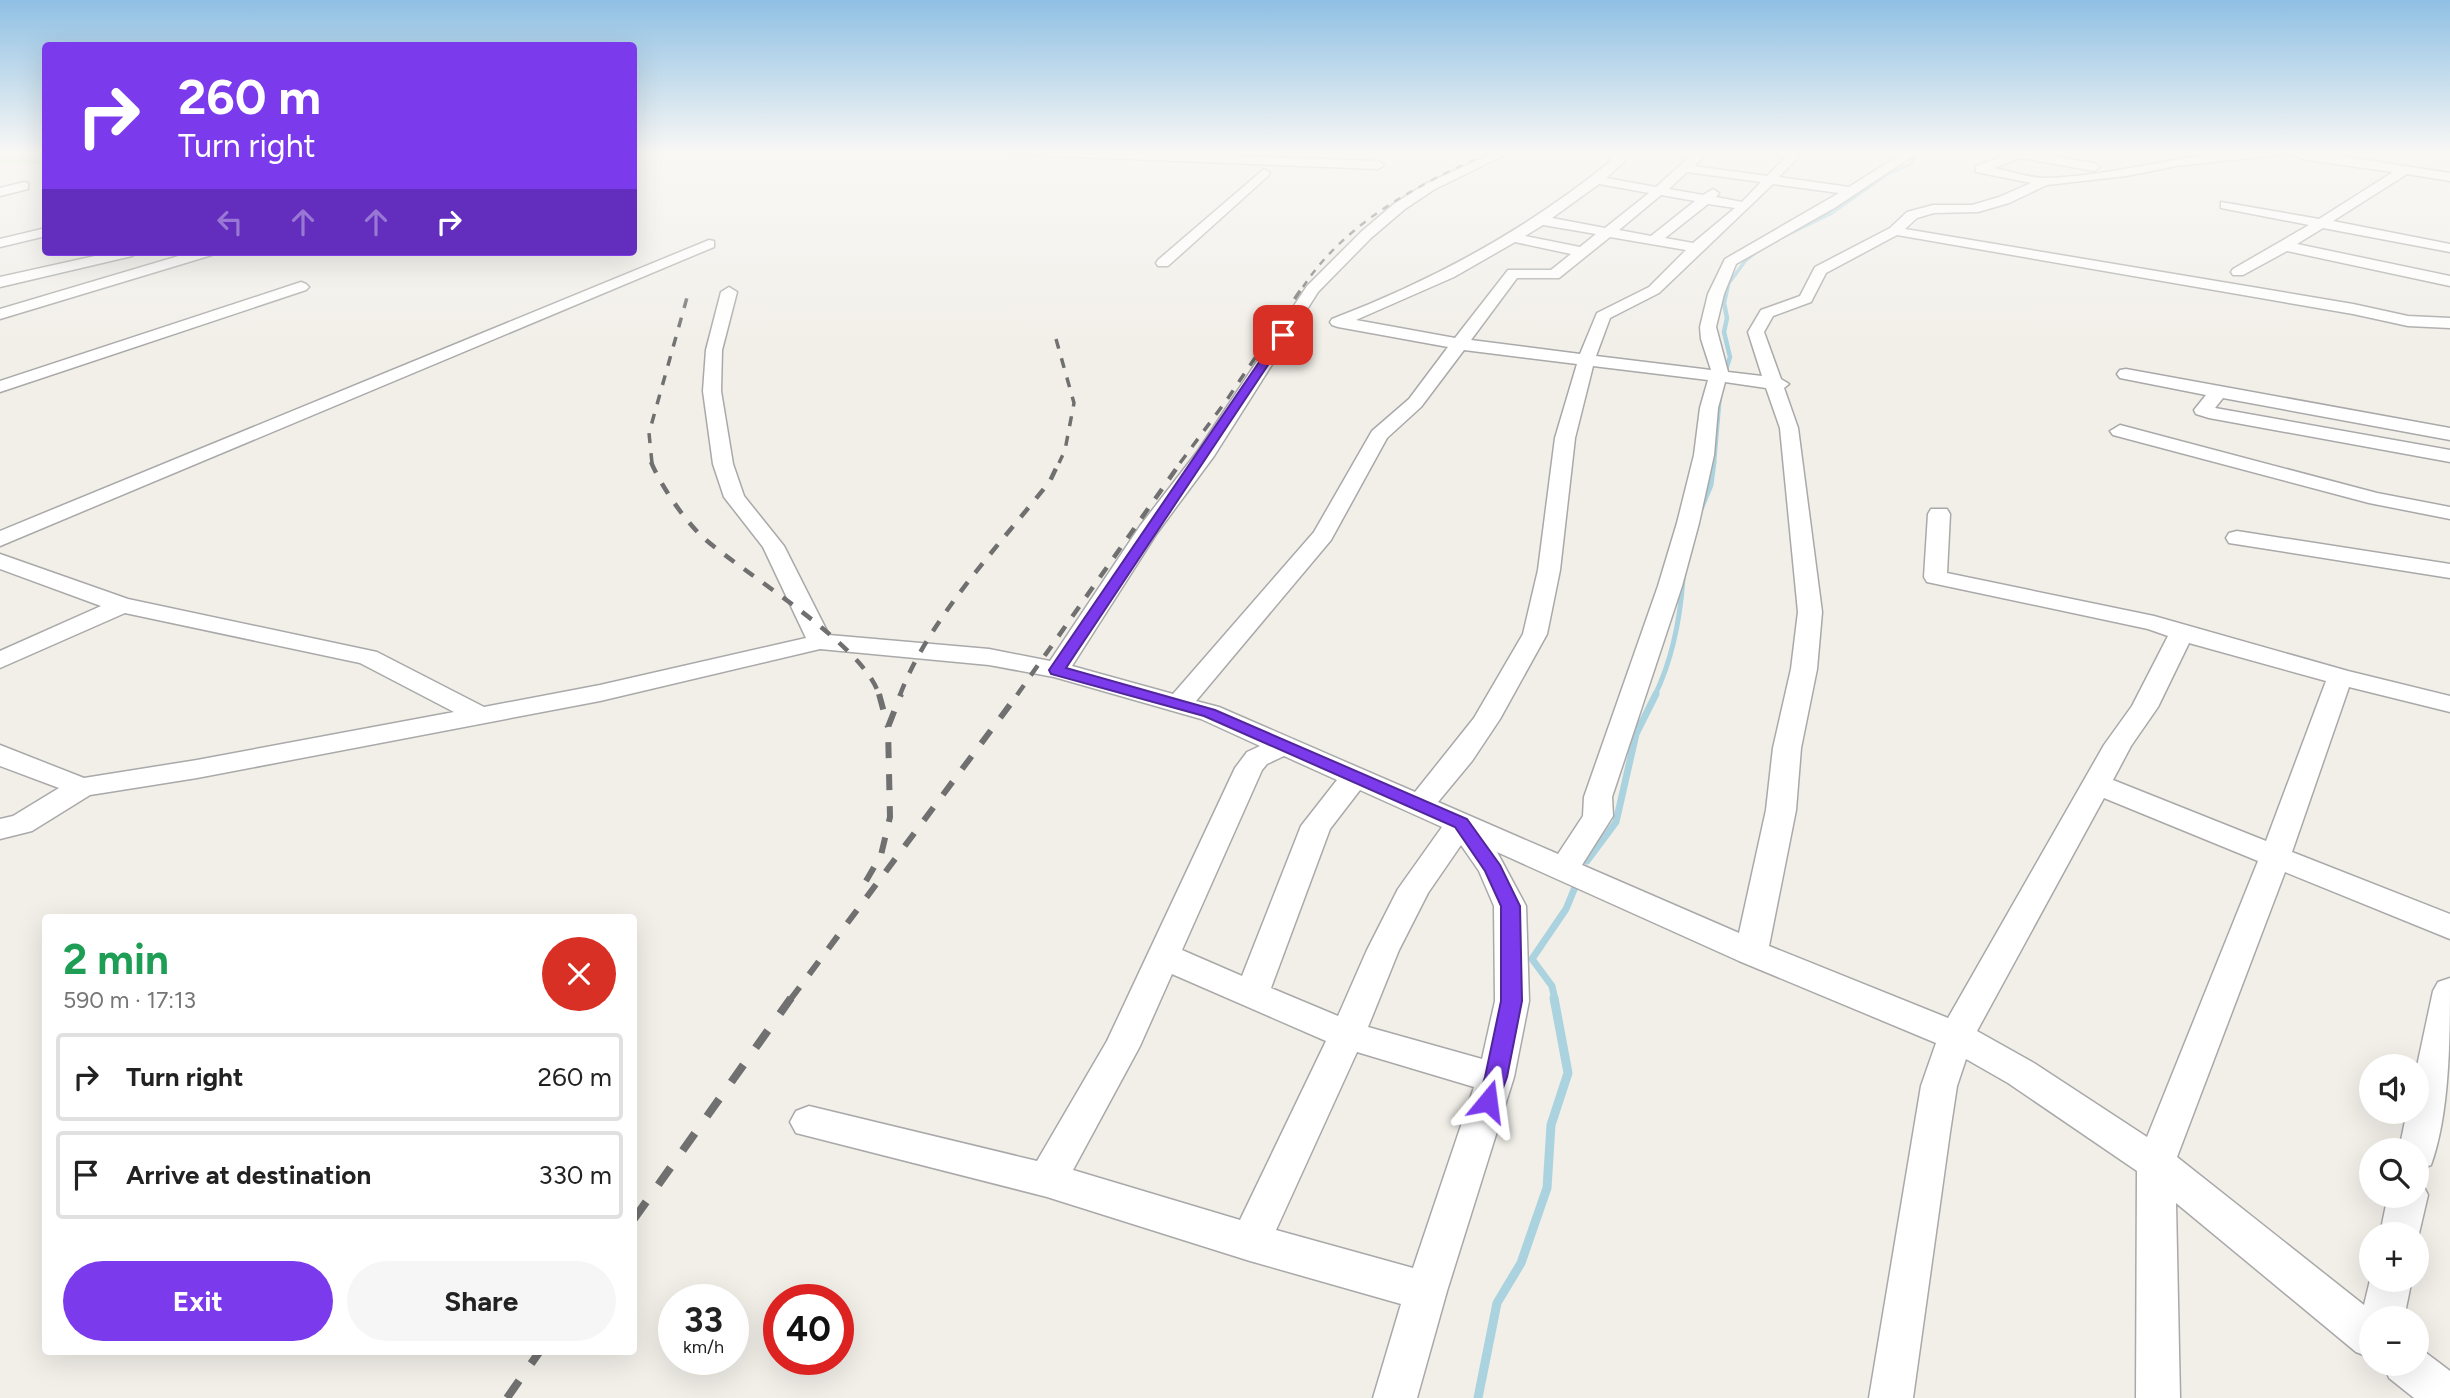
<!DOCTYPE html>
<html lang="en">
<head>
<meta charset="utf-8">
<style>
	body { margin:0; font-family:Figtree,sans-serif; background:#f6f6f6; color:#222; height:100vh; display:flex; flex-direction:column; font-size:26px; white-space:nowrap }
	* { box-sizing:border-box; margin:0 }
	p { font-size:23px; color:#767676 }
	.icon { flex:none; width:38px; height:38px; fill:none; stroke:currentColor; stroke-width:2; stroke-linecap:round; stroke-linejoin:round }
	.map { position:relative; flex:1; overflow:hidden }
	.details { position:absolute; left:42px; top:914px; width:595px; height:441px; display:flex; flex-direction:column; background:#fff; border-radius:7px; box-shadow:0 7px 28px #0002 }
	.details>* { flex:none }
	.top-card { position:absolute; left:42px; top:42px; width:595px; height:214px; border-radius:7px; box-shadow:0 7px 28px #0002; background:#7c3aed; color:#fff; overflow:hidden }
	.tools { position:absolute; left:2359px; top:1054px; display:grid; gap:14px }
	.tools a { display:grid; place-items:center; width:70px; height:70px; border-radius:50%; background:#fff; box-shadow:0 7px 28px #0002; font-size:35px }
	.speed { position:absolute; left:658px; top:1284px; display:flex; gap:14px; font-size:35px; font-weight:700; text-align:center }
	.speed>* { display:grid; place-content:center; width:91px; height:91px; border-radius:50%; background:#fff; box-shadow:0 7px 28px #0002; line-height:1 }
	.speed small { font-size:18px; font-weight:400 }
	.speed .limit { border:10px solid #d22; background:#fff; color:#111 }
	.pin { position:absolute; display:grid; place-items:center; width:60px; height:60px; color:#fff; margin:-30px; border-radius:14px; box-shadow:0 4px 10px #0006 }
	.me { position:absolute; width:77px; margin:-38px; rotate:16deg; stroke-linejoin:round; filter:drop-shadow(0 0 5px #0008) }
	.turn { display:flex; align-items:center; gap:24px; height:147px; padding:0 21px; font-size:32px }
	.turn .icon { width:91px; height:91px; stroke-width:2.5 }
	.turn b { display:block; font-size:49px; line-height:60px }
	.lanes { display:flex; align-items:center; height:66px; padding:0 21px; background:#0003; justify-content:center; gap:35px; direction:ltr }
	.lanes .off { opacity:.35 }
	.round { display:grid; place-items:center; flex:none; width:74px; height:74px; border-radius:37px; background:#f6f6f6 }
	.summary { display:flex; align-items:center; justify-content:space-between; height:119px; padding:0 21px }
	h1 { font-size:42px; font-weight:700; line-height:52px; color:#1e9e55 }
	.action { display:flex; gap:14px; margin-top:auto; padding:14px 21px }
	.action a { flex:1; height:80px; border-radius:42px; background:#7c3aed; color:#fff; font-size:28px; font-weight:700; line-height:80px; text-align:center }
	.action a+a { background:#f6f6f6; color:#222 }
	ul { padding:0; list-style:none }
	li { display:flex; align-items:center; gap:21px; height:88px; margin:0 14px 10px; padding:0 7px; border:4px solid #e0e0e0; border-radius:7px }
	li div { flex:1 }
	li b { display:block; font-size:26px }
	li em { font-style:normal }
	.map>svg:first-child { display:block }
	.grass { fill:#cdebb0 }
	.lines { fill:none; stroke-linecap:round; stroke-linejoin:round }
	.stream-far4 { stroke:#aad3df; stroke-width:3.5 }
	.stream-far3 { stroke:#aad3df; stroke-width:4.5 }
	.stream-far2 { stroke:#aad3df; stroke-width:5 }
	.stream-far1 { stroke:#aad3df; stroke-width:7 }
	.stream { stroke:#aad3df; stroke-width:9 }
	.minor-casing { stroke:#a9a9a9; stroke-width:3 }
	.minor { fill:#fff; fill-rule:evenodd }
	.rail-far4 { stroke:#707070; stroke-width:2.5; stroke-dasharray:7 7; stroke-linecap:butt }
	.rail-far3 { stroke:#707070; stroke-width:3.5; stroke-dasharray:10 10; stroke-linecap:butt }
	.rail-far2 { stroke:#707070; stroke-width:4.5; stroke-dasharray:12 12; stroke-linecap:butt }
	.rail-far1 { stroke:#707070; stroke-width:6; stroke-dasharray:16 16; stroke-linecap:butt }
	.rail { stroke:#707070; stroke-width:8; stroke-dasharray:21 21; stroke-linecap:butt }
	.route { fill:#7c3aed; stroke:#51269a; stroke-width:2 }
</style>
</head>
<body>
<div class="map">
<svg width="2450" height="1398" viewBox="0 0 2450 1398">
	<rect width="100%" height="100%" fill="#f2efe9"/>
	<path class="grass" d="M 0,151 L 45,151 L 45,164 L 0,165 Z"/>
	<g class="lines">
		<g class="stream-far4">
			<path d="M 1774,241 L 1830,214 L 1886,175 L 1911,164 L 1914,158 L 1927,151"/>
			<path d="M 1726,287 L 1746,260 L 1764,246"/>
		</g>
		<g class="stream-far3">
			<path d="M 1724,376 L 1730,357 L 1724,332 L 1727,318 L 1724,303 L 1728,285"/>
			<path d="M 1714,463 L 1720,393"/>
		</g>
		<g class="stream-far2">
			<path d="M 1699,514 L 1711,485 L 1714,462"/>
			<path d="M 1655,695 C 1673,658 1680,620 1683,579"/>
		</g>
		<g class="stream-far1">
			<path d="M 1587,861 L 1616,822 L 1636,734 L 1656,694"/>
			<path d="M 1555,1000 L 1552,986 L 1532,959 L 1566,909 L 1578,880"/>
		</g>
		<path class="stream" d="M 1478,1398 L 1497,1303 L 1521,1263 L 1547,1188 L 1551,1125 L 1568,1073 L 1554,998"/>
		<g class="minor-casing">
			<g id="minor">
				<path d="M 996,151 L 1096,151 L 1378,161 L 1384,165 L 1378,169 L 1002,154 Z"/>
				<path d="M 1498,151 L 1513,151 L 1435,189 L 1405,209 L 1371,238 L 1318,292 L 1214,456 L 1157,533 L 1072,666 L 1173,694 L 1314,532 L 1372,431 L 1409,399 L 1448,347 L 1338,327 L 1332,325 L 1330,322 L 1332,319 C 1434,280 1528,229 1612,160 L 1605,151 L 1617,151 L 1625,161 L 1606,178 L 1656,187 L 1696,151 L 1709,151 L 1694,166 L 1767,176 L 1792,151 L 1804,151 L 1779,177 L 1849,187 L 1906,151 L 1920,151 L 1836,207 L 1736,264 L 1724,294 L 1716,327 L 1728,372 L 1762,376 L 1748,332 L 1761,310 L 1800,296 L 1815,267 L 1890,228 L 1907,212 L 1933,205 L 1972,205 L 1999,197 L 2031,183 L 1976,172 L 1976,166 L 2007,155 L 1996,151 L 2023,151 L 2094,163 L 2100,167 L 2094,171 L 2021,158 L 1994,168 C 2010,171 2029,178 2046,178 C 2116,176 2184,153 2253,151 C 2319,149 2385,164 2450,173 L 2450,181 L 2407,174 L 2333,221 L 2450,244 L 2450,252 L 2323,228 L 2297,244 L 2450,276 L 2450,286 L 2287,251 L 2243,275 L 2233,275 L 2231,272 L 2233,269 L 2309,225 L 2221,208 L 2221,202 L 2319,219 L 2393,172 L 2307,160 L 2289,154 L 2176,166 L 2126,176 L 2047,185 L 2009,203 L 1978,212 L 1934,213 L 1917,218 L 1905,229 L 2353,304 L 2408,316 L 2450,318 L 2450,328 L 2408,326 L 2353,314 L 1897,235 L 1826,273 L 1811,302 L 1773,316 L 1764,332 L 1781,379 L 1789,384 L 1784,388 L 1798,428 L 1822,612 L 1817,669 L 1801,748 L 1796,810 L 1769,946 L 1948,1018 L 2104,745 L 2132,706 L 2168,636 L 2148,629 L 1927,582 L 1924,577 L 1928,514 L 1931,509 L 1947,509 L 1950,514 L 1947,573 L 2154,616 L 2348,671 L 2450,696 L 2450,712 L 2349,687 L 2292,852 L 2450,914 L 2450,939 L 2285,872 L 2177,1157 L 2364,1305 L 2371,1276 L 2371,1279 L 2412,1279 L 2404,1318 L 2371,1318 L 2371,1358 L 2356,1352 L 2176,1203 L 2180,1398 L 2136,1398 L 2137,1171 L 2008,1083 L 1966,1059 L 1957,1086 L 1950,1132 L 1913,1398 L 1869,1398 L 1921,1086 L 1936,1043 L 1739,961 L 1497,852 L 1526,906 L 1529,1001 L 1514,1077 L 1447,1291 L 1417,1398 L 1373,1398 L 1401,1304 L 1250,1261 L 1047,1197 L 796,1133 L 790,1122 L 796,1111 L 809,1106 L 1037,1161 L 1107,1041 L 1235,768 L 1247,752 L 1260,746 L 1201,719 L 1054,677 L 989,665 L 820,649 L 600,701 L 197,778 L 90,795 L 32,831 L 0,839 L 0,819 L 13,816 L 59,788 L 0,766 L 0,745 L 84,778 L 197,760 L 454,712 L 360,663 L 125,613 L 0,668 L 0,651 L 101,606 L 0,569 L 0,554 L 128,599 L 377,652 L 484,707 L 600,685 L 806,638 L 763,547 L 724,497 L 713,464 L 703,391 L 706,350 L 721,292 L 729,287 L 737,292 L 722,350 L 721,391 L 733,464 L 744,496 L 784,546 L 829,635 L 989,649 L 1050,661 L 1140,526 L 1197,452 L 1307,286 L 1361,232 L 1395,203 L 1427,183 ZM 1687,172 L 1761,182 L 1742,202 L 1716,197 L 1719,193 L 1713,189 L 1703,195 L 1669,189 ZM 1599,184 L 1649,193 L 1605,228 L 1552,218 ZM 1773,184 L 1839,193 L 1725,259 L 1708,294 L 1700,327 L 1701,339 L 1711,370 L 1596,356 L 1610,318 L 1659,293 ZM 1661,195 L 1695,201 L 1651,236 L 1619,230 ZM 1708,204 L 1735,208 L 1693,243 L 1665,238 ZM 1543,225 L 1596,234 L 1580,247 L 1525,236 ZM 1610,237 L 1686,250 L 1649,287 L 1597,313 L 1580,354 L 1471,340 L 1517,278 L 1559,278 ZM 1515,242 L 1571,254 L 1551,270 L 1508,270 L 1455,338 L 1356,320 L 1454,277 ZM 1464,350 L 1577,364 L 1555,438 L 1538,570 L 1523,634 L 1474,718 L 1415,792 L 1219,707 L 1196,701 L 1331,540 L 1387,438 L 1421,407 ZM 1593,366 L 1708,380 L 1700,408 L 1694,455 L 1677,523 L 1658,586 L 1584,797 L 1583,816 L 1558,854 L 1438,802 L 1472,761 L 1500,719 L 1547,634 L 1560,570 L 1575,438 ZM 1725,382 L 1766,388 L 1780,428 L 1798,612 L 1791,669 L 1773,748 L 1766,810 L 1739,933 L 1582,865 L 1613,816 L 1612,797 L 1682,586 L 1699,523 L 1714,455 L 1718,408 ZM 2189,643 L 2326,681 L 2266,841 L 2113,780 L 2131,746 L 2158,707 ZM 1284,756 L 1337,780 L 1301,826 L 1242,976 L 1182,950 L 1262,770 L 1267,764 ZM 1360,790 L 1442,827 L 1398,889 L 1367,950 L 1338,1016 L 1271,988 L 1330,829 ZM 2104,798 L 2258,861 L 2147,1137 L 2034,1063 L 1977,1031 ZM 1461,845 L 1479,871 L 1494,906 L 1495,1001 L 1482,1059 L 1368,1027 L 1399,950 L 1428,893 ZM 1172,974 L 1326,1041 L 1240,1220 L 1073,1170 L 1140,1046 ZM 1357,1052 L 1474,1087 L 1413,1268 L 1276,1230 Z"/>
				<path d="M 1264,169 L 1270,173 L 1268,176 L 1168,266 L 1158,266 L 1156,263 L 1158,260 Z"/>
				<path d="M 24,182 L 28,183 L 28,189 L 0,196 L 0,188 Z"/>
				<path d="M 46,228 L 46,236 L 0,247 L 0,239 Z"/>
				<path d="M 709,240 L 714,241 L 714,247 L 0,546 L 0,531 Z"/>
				<path d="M 113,252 L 139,252 L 132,256 L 0,287 L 0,277 Z"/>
				<path d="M 192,252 L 214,252 L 212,255 L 0,319 L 0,309 Z"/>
				<path d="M 301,282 L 306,284 L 309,287 L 306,290 L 0,392 L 0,381 Z"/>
				<path d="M 2126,369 L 2450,428 L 2450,440 L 2223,398 L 2215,408 L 2450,450 L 2450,462 L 2209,418 L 2196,414 L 2194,410 L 2206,395 L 2120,378 L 2117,374 L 2120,370 Z"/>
				<path d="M 2120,425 L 2377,493 L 2450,507 L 2450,519 L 2369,503 L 2113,435 L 2110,431 Z"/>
				<path d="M 2237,531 L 2450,564 L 2450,578 L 2229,543 L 2226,538 L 2229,533 Z"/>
				<path d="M 2450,978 C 2450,1035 2450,1113 2431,1165 L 2417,1170 L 2417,1150 L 2399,1150 L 2407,1111 L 2417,1111 L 2417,1066 L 2433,991 L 2438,982 Z"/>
				<path d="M 2417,1181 L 2422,1183 L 2428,1195 L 2417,1242 L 2417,1234 L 2380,1234 L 2388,1195 L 2417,1195 Z"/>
				<path d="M 2417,1346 L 2450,1371 L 2450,1398 L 2414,1398 L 2389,1378 L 2383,1363 L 2417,1363 Z"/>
			</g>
		</g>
		<use href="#minor" class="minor"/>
		<path class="rail-far4" d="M 1303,287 C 1346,221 1424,181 1494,151"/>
		<g class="rail-far3">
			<path d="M 1056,339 L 1074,403 L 1065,450 L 1059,463"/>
			<path d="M 652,463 L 649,433 L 688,294"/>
			<path d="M 1180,463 L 1226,401 L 1304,285"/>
		</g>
		<g class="rail-far2">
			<path d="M 651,462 C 661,486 686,523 706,540 C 748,576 865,646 879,695"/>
			<path d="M 900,695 C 929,618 999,546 1050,481 L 1059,462"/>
			<path d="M 1017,695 L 1181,462"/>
		</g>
		<g class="rail-far1">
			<path d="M 879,694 L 888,727"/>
			<path d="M 866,881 L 881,855 L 890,817 L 888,727 L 901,694"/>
			<path d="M 790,1000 L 1018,694"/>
		</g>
		<g class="rail">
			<path d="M 634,1219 L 791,998"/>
			<path d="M 507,1398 L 540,1351"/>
		</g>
	</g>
	<linearGradient id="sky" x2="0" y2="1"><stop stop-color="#8fc0e4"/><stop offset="0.44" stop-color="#f9f8f5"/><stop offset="1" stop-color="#f9f8f5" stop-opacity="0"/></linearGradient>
	<rect width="2450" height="347" fill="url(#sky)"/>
	<path class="route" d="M 1279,333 L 1288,335 L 1066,668 L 1215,710 L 1467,819 L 1500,865 L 1520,906 L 1522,1001 L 1507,1077 L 1496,1107 L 1488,1110 L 1480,1107 L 1477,1101 L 1485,1077 L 1501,1001 L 1501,906 L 1485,871 L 1455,827 L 1204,716 L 1051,674 L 1049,670 Z"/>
</svg>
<div class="tools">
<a><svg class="icon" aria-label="sound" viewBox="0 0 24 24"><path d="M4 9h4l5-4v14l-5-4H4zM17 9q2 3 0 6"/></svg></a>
<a><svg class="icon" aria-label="search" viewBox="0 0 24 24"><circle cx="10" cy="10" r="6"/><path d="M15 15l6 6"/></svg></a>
<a>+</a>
<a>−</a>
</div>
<div class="speed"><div>33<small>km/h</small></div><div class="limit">40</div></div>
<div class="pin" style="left:1283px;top:335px;background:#d93025"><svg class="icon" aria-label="arrive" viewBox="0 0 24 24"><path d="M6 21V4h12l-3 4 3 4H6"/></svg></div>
<svg class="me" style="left:1488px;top:1101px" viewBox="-20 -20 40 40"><path d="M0-17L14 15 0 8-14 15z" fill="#7c3aed" stroke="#fff" stroke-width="4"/></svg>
<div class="top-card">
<div class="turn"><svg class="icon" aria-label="right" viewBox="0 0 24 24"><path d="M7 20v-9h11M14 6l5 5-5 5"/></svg><div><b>260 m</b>Turn right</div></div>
<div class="lanes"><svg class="icon off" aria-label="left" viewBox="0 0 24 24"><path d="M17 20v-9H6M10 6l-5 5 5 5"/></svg><svg class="icon off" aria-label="ahead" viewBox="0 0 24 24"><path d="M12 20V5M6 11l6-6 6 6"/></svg><svg class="icon off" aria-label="ahead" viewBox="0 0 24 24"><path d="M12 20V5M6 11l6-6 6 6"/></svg><svg class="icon" aria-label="right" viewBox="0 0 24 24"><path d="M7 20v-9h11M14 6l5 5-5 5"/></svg></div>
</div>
<section class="details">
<div class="summary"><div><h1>2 min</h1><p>590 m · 17:13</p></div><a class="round" style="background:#d93025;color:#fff"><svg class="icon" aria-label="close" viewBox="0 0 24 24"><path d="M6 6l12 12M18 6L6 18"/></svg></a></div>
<ul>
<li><svg class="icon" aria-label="right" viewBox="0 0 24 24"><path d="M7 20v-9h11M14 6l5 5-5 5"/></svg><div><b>Turn right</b></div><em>260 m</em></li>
<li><svg class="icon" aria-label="arrive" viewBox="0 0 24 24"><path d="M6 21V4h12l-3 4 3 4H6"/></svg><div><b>Arrive at destination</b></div><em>330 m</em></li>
</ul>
<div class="action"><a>Exit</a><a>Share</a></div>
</section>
</div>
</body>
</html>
